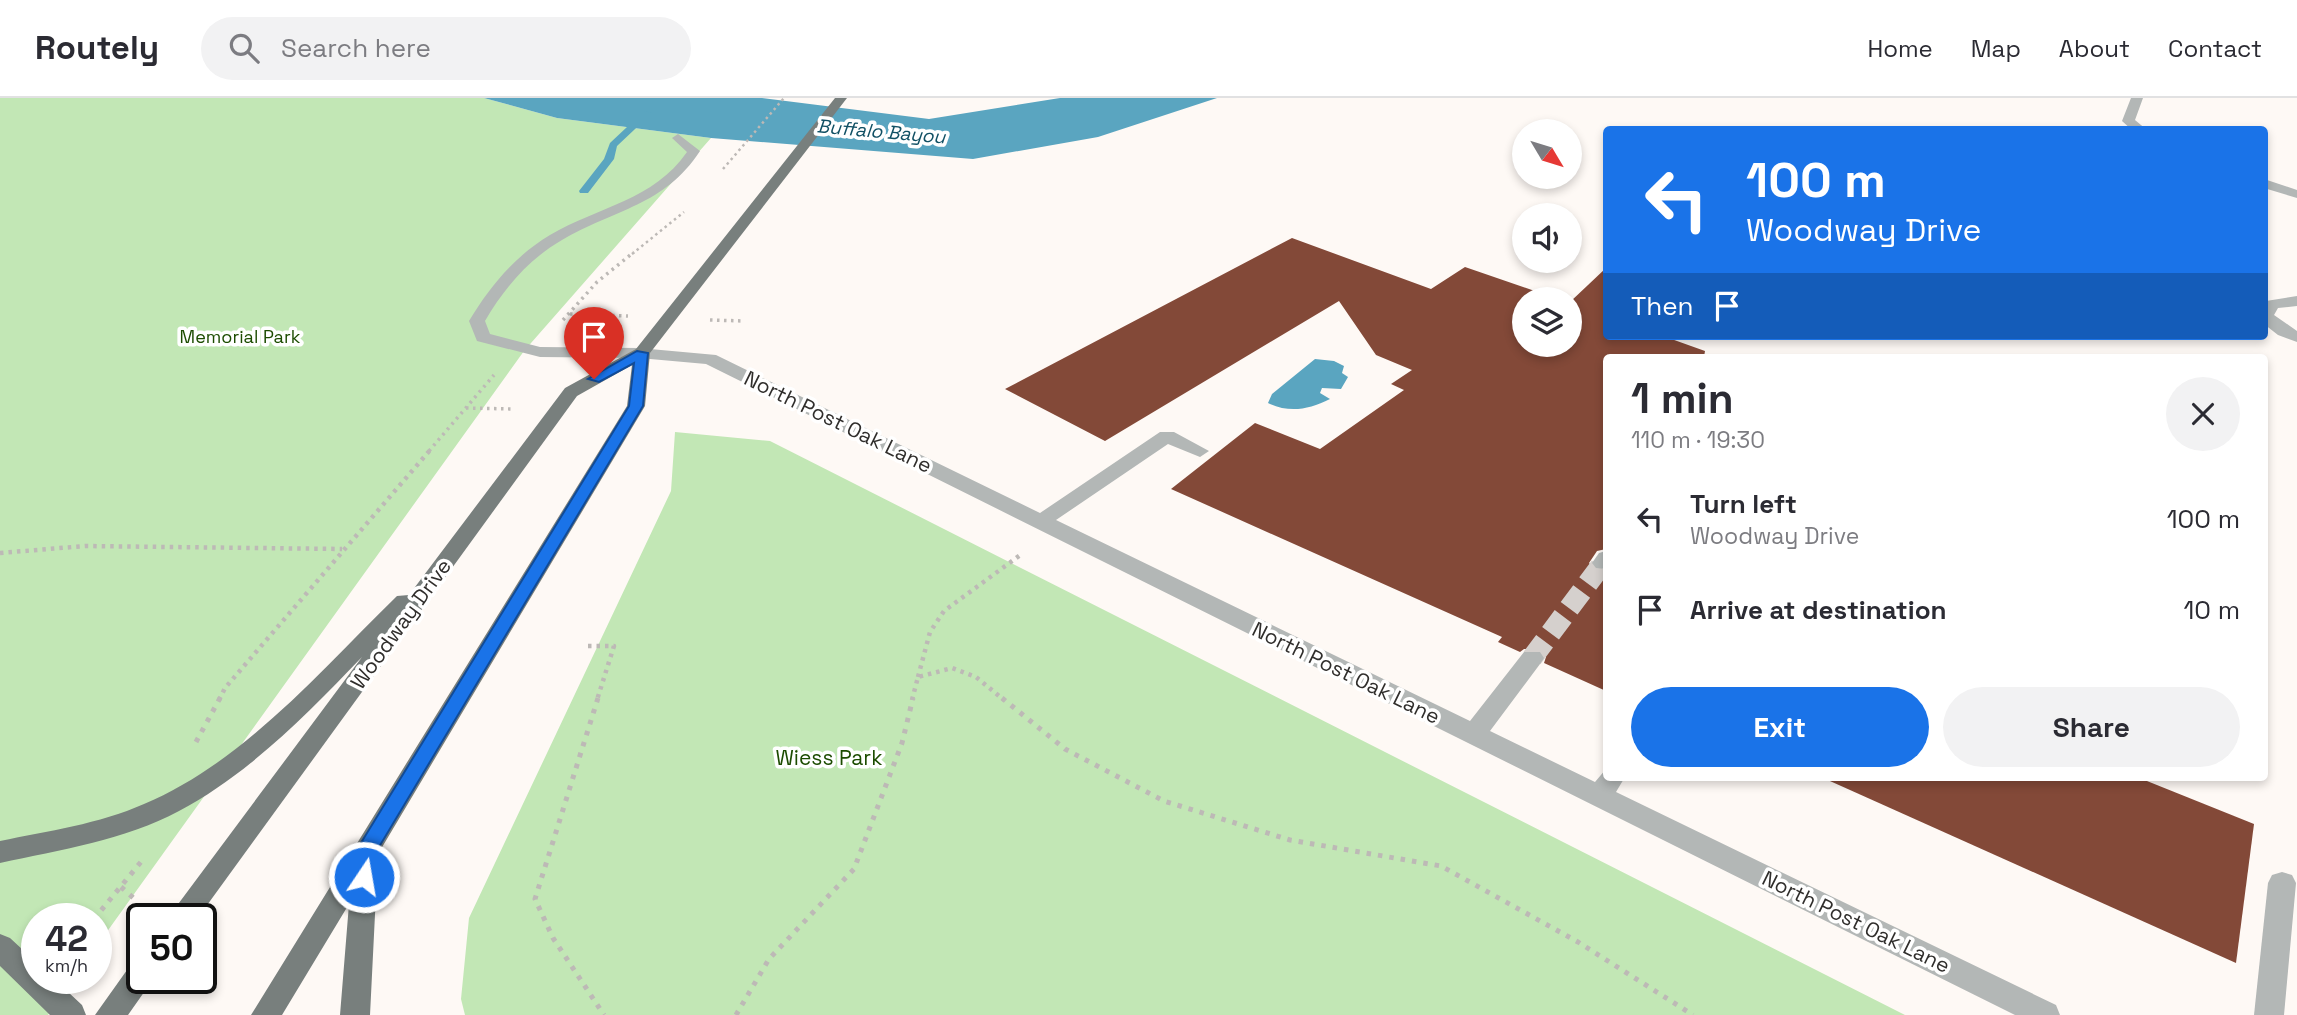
<!DOCTYPE html>
<html lang="en">
<head>
<meta charset="utf-8">
<style>
	body { margin:0; font-family:"Space Grotesk",sans-serif; background:#f2f2f3; color:#2b2b33; height:100vh; display:flex; flex-direction:column; font-size:26px; white-space:nowrap }
	* { box-sizing:border-box; margin:0 }
	p { font-size:23px; color:#7c7c81 }
	.icon { flex:none; width:38px; height:38px; fill:none; stroke:currentColor; stroke-width:2; stroke-linecap:round; stroke-linejoin:round }
	.map { position:relative; flex:1; overflow:hidden }
	.sheet { position:absolute; left:1603px; top:256px; width:665px; height:427px; display:flex; flex-direction:column; background:#fff; border-radius:7px; box-shadow:0 4px 10px #0003 }
	.sheet>* { flex:none }
	.banner { position:absolute; left:1603px; top:28px; width:665px; height:214px; border-radius:7px; box-shadow:0 4px 10px #0003; background:#1a73e8; color:#fff; overflow:hidden }
	.needle { width:46px; rotate:128deg }
	.controls { position:absolute; left:1512px; top:21px; display:grid; gap:14px }
	.controls a { display:grid; place-items:center; width:70px; height:70px; border-radius:50%; background:#fff; box-shadow:0 4px 10px #0003; font-size:35px }
	.speed { position:absolute; left:21px; top:805px; display:flex; gap:14px; font-size:35px; font-weight:700; text-align:center }
	.speed>* { display:grid; place-content:center; width:91px; height:91px; border-radius:50%; background:#fff; box-shadow:0 4px 10px #0003; line-height:1 }
	.speed small { font-size:18px; font-weight:400 }
	.speed .limit { border:4px solid #111; border-radius:10px; background:#fff; color:#111 }
	.pin { position:absolute; display:grid; place-items:center; width:60px; height:60px; color:#fff; margin:-72px -30px; border-radius:50% 50% 50% 0; rotate:-45deg; box-shadow:0 0 7px #0007 }
	.pin .icon { rotate:45deg }
	.me { position:absolute; width:77px; margin:-38px; rotate:12deg; stroke-linejoin:round; filter:drop-shadow(0 0 5px #0008) }
	.turn { display:flex; align-items:center; gap:24px; height:147px; padding:0 28px; font-size:32px }
	.turn .icon { width:91px; height:91px; stroke-width:2.5 }
	.turn b { display:block; font-size:49px; line-height:60px }
	.then { display:flex; align-items:center; height:66px; padding:0 28px; background:#0003; gap:14px; font-size:26px }
	.round { display:grid; place-items:center; flex:none; width:74px; height:74px; border-radius:37px; background:#f2f2f3 }
	.summary { display:flex; align-items:center; justify-content:space-between; height:119px; padding:0 28px }
	h1 { font-size:42px; font-weight:800; line-height:52px }
	.button { display:flex; gap:14px; margin-top:auto; padding:14px 28px }
	.button a { flex:1; height:80px; border-radius:42px; background:#1a73e8; color:#fff; font-size:28px; font-weight:800; line-height:80px; text-align:center }
	.button a+a { background:#f2f2f3; color:#2b2b33 }
	ul { padding:0; list-style:none }
	li { display:flex; align-items:center; gap:21px; height:91px; padding:0 28px }
	li div { flex:1 }
	li b { display:block; font-size:26px }
	li em { font-style:normal }
	header { display:flex; align-items:center; gap:42px; box-sizing:border-box; height:98px; padding:0 35px; background:#fff; border-bottom:2px solid #e1e1e2 }
	header strong { font-size:33px }
	nav { display:flex; gap:38px; margin-inline-start:auto; font-size:24px }
	.search { width:490px; height:63px; background:#f2f2f3; display:flex; align-items:center; gap:18px; box-sizing:border-box; padding:0 24px; border-radius:38px; color:#7c7c81; font-size:26px }
	.map>svg:first-child { display:block }
	.green { fill:#c2e7b5 }
	.water { fill:#5aa5c0 }
	.lines { fill:none; stroke-linecap:round; stroke-linejoin:round }
	.stream { fill:#5aa5c0; fill-rule:evenodd }
	.building { fill:#834938 }
	.minor-tunnel { stroke:#d5d0cd; stroke-width:21; stroke-dasharray:21 10; stroke-linecap:butt }
	.path-far3 { stroke:#bdb9b6; stroke-width:2.5; stroke-dasharray:2.5 3.5; stroke-linecap:butt }
	.path-far2 { stroke:#bdb9b6; stroke-width:3.5; stroke-dasharray:2.5 4.5; stroke-linecap:butt }
	.path-far1 { stroke:#bdb9b6; stroke-width:4.5; stroke-dasharray:3.5 5; stroke-linecap:butt }
	.path { stroke:#bdb9b6; stroke-width:5; stroke-dasharray:4.5 7; stroke-linecap:butt }
	.minor { fill:#b3b7b6; fill-rule:evenodd }
	.major { fill:#787f7d; fill-rule:evenodd }
	.route { fill:#1a73e8; stroke:#114b97; stroke-width:2 }
	.labels { text-anchor:middle; stroke-width:7; stroke-linejoin:round; paint-order:stroke }
	.far-park-label { font-size:18px; fill:#1c4c00; stroke:#fff }
	.far-water-label { font-size:19px; font-style:italic; fill:#115064; stroke:#fff }
	.street-label { font-size:21px; fill:#302e2c; stroke:#fff }
	.park-label { font-size:21px; fill:#1c4c00; stroke:#fff }
</style>
</head>
<body>
<header>
<strong>Routely</strong>
<div class="search"><svg class="icon" aria-label="search" viewBox="0 0 24 24"><circle cx="10" cy="10" r="6"/><path d="M15 15l6 6"/></svg>Search here</div>
<nav><a>Home</a><a>Map</a><a>About</a><a>Contact</a></nav>
</header>
<div class="map">
<svg width="2297" height="917" viewBox="0 0 2297 917">
	<rect width="100%" height="100%" fill="#fef9f5"/>
	<g class="green">
		<path d="M 0,0 L 484,0 L 557,20 L 711,40 L 524,253 L 96,849 L 96,821 L 37,821 L 37,880 L 74,880 L 48,917 L 0,917 Z"/>
		<path d="M 675,334 L 770,343 L 1905,917 L 465,917 L 461,901 L 469,820 L 671,393 Z"/>
	</g>
	<g class="water">
		<path d="M 484,0 L 762,0 L 929,21 L 1060,0 L 1217,0 L 1098,39 L 973,61 L 711,40 L 557,20 Z"/>
		<path d="M 1315,261 L 1334,263 L 1344,268 L 1342,275 L 1348,279 L 1341,291 L 1322,290 L 1320,295 L 1330,301 C 1308,312 1289,315 1268,305 L 1272,296 Z"/>
	</g>
	<g class="lines">
		<path class="stream" d="M 644,13 L 652,15 L 617,48 L 614,61 L 588,95 L 580,95 L 579,93 L 604,61 L 610,45 Z"/>
	</g>
	<g class="building">
		<path d="M 1292,140 L 1431,191 L 1465,169 L 1558,201 L 1524,201 L 1524,247 L 1570,247 L 1570,204 L 1606,170 L 1606,238 L 1663,238 L 1705,253 L 1704,259 L 1606,259 L 1606,451 L 1597,453 L 1589,465 L 1596,473 L 1606,473 L 1606,593 L 1544,565 L 1546,559 L 1540,551 L 1524,551 L 1520,554 L 1498,544 L 1502,539 L 1171,391 L 1255,325 L 1320,351 L 1404,292 L 1391,286 L 1412,272 L 1376,257 L 1339,203 L 1105,343 L 1005,291 Z"/>
		<path d="M 1821,679 L 2137,679 L 2254,726 L 2236,865 Z"/>
	</g>
	<g class="lines">
		<path class="minor-tunnel" d="M 1532,560 L 1603,465"/>
		<g class="path-far3">
			<path d="M 723,71 L 784,0"/>
			<path d="M 632,156 L 684,114"/>
		</g>
		<g class="path-far2">
			<path d="M 570,216 L 628,218"/>
			<path d="M 563,222 L 597,184 L 634,154"/>
			<path d="M 710,222 L 744,223"/>
			<path d="M 466,310 L 514,311"/>
			<path d="M 429,353 L 494,277"/>
		</g>
		<g class="path-far1">
			<path d="M 0,455 L 85,448 L 342,451"/>
			<path d="M 588,548 L 614,548 L 597,602"/>
			<path d="M 918,579 L 930,534 L 944,513 L 1023,455"/>
			<path d="M 219,602 L 225,590 L 431,351"/>
			<path d="M 912,602 L 918,579 L 952,570 L 976,579 L 1004,602"/>
		</g>
		<g class="path">
			<path d="M 598,600 L 535,801 L 553,840 L 604,917"/>
			<path d="M 1002,600 L 1065,651 L 1164,703 L 1290,742 L 1441,768 L 1578,844 L 1693,917"/>
			<path d="M 196,644 L 220,600"/>
			<path d="M 121,789 L 137,803"/>
			<path d="M 94,821 L 145,759"/>
			<path d="M 736,917 L 769,861 L 854,771 L 902,645 L 913,600"/>
		</g>
		<g class="minor">
			<path d="M 2131,0 L 2143,0 L 2135,22 L 2147,32 L 2132,32 L 2122,23 Z"/>
			<path d="M 678,36 L 700,53 C 664,108 615,111 562,142 C 529,161 504,190 485,223 L 490,236 L 540,249 L 639,250 L 716,257 L 1040,415 L 1160,334 L 1174,334 L 1209,353 L 1200,359 L 1168,346 L 1056,422 L 1470,623 L 1524,554 L 1540,554 L 1544,560 L 1540,566 L 1490,633 L 1595,684 L 1606,671 L 1606,679 L 1625,679 L 1616,694 L 2056,907 L 2060,917 L 2015,917 L 706,266 L 639,260 L 540,259 L 477,243 L 469,223 C 490,188 515,158 550,137 C 598,109 654,102 687,54 L 672,40 Z"/>
			<path d="M 2264,81 L 2297,92 L 2297,100 L 2264,90 Z"/>
			<path d="M 2297,198 L 2297,208 L 2278,210 L 2274,217 L 2297,233 L 2297,244 L 2278,237 L 2264,226 L 2266,203 Z"/>
			<path d="M 1606,453 L 1606,471 L 1596,470 L 1592,465 L 1599,455 Z"/>
			<path d="M 2282,774 L 2292,777 L 2296,785 L 2284,917 L 2254,917 L 2268,785 L 2272,777 Z"/>
		</g>
		<g class="major">
			<path d="M 835,0 L 847,0 L 650,255 L 645,308 L 378,756 L 370,917 L 340,917 L 349,806 L 282,917 L 251,917 L 627,308 L 632,267 L 577,298 L 197,821 L 167,821 L 362,559 C 307,616 249,676 179,713 C 125,742 60,752 0,765 L 0,743 C 48,733 99,726 144,706 C 244,664 321,572 397,498 L 409,497 L 565,290 L 636,251 Z"/>
			<path d="M 0,836 L 10,840 L 37,865 L 37,880 L 53,880 L 82,907 L 86,917 L 50,917 L 0,868 Z"/>
			<path d="M 142,861 L 142,880 L 154,880 L 128,917 L 95,917 L 132,865 Z"/>
		</g>
	</g>
	<path class="route" d="M 637,253 L 648,255 L 643,308 L 376,754 L 371,785 L 364,787 L 357,785 L 354,779 L 359,748 L 629,308 L 634,265 L 599,284 L 588,281 Z"/>
	<g class="labels">
		<g class="far-park-label">
			<text x="240" y="245">Memorial Park</text>
		</g>
		<g class="far-water-label">
			<text transform="translate(881 33) rotate(5)" y="7">Buffalo Bayou</text>
		</g>
		<g class="street-label">
			<text transform="translate(838 324) rotate(26)" y="7">North Post Oak Lane</text>
			<text transform="translate(401 526) rotate(-54)" y="7">Woodway Drive</text>
			<text transform="translate(1346 575) rotate(26)" y="7">North Post Oak Lane</text>
			<text transform="translate(1856 824) rotate(26)" y="7">North Post Oak Lane</text>
		</g>
		<g class="park-label">
			<text x="829" y="667">Wiess Park</text>
		</g>
	</g>
</svg>
<div class="controls">
<a><svg class="needle" viewBox="-14 -14 28 28"><path d="M0-13l5 13h-10z" fill="#e53935"/><path d="M0 13l5-13h-10z" fill="#7c7c81"/></svg></a>
<a><svg class="icon" aria-label="sound" viewBox="0 0 24 24"><path d="M4 9h4l5-4v14l-5-4H4zM17 9q2 3 0 6"/></svg></a>
<a><svg class="icon" aria-label="layers" viewBox="0 0 24 24"><path d="M12 4l9 5-9 5-9-5zM3 14l9 5 9-5"/></svg></a>
</div>
<div class="speed"><div>42<small>km/h</small></div><div class="limit">50</div></div>
<div class="pin" style="left:594px;top:281px;background:#d93025"><svg class="icon" aria-label="arrive" viewBox="0 0 24 24"><path d="M6 21V4h12l-3 4 3 4H6"/></svg></div>
<svg class="me" style="left:364px;top:779px" viewBox="-20 -20 40 40"><circle r="17" fill="#1a73e8" stroke="#fff" stroke-width="3"/><path d="M0-11L8 9 0 5-8 9z" fill="#fff"/></svg>
<div class="banner">
<div class="turn"><svg class="icon" aria-label="left" viewBox="0 0 24 24"><path d="M17 20v-9H6M10 6l-5 5 5 5"/></svg><div><b>100 m</b>Woodway Drive</div></div>
<div class="then">Then<svg class="icon" aria-label="arrive" viewBox="0 0 24 24"><path d="M6 21V4h12l-3 4 3 4H6"/></svg></div>
</div>
<section class="sheet">
<div class="summary"><div><h1>1 min</h1><p>110 m · 19:30</p></div><a class="round"><svg class="icon" aria-label="close" viewBox="0 0 24 24"><path d="M6 6l12 12M18 6L6 18"/></svg></a></div>
<ul>
<li><svg class="icon" aria-label="left" viewBox="0 0 24 24"><path d="M17 20v-9H6M10 6l-5 5 5 5"/></svg><div><b>Turn left</b><p>Woodway Drive</p></div><em>100 m</em></li>
<li><svg class="icon" aria-label="arrive" viewBox="0 0 24 24"><path d="M6 21V4h12l-3 4 3 4H6"/></svg><div><b>Arrive at destination</b></div><em>10 m</em></li>
</ul>
<div class="button"><a>Exit</a><a>Share</a></div>
</section>
</div>
</body>
</html>
